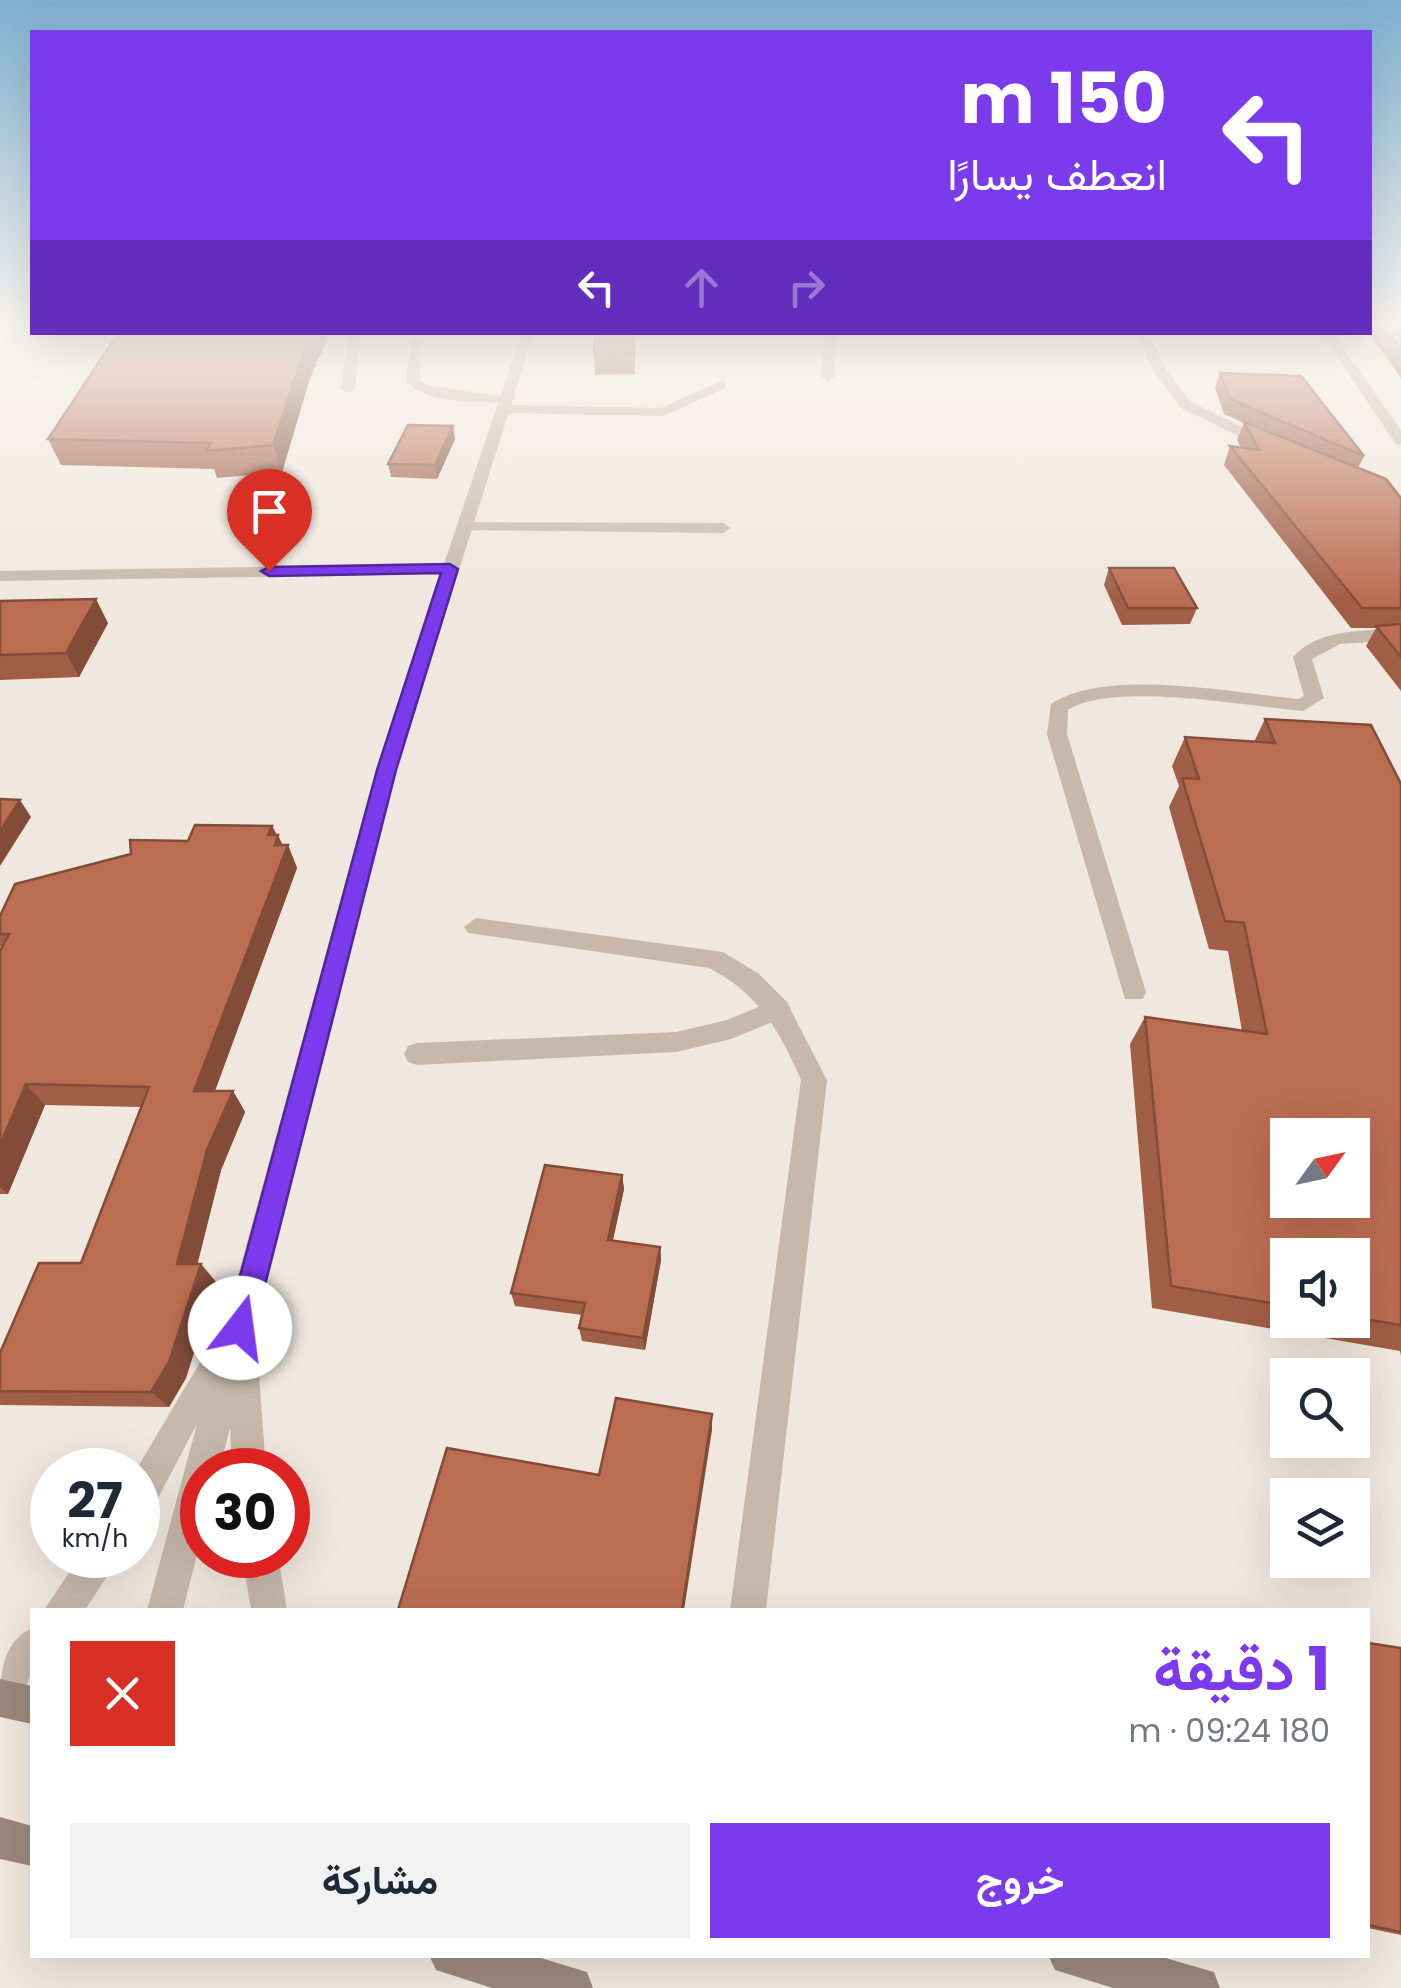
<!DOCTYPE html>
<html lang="ar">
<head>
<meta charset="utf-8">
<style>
	body { margin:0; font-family:Poppins,Vazirmatn,sans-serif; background:#f2f2f3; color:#1f2937; direction:rtl; height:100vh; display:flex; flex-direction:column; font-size:38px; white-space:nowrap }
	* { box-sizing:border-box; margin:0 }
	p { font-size:32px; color:#747a83 }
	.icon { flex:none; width:55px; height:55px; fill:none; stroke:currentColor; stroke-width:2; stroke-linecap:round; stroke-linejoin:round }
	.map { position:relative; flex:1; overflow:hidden; direction:ltr }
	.details { position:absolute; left:30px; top:1608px; width:1340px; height:350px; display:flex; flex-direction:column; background:#fff; border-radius:0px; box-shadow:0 10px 40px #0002; direction:rtl }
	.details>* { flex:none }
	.banner { position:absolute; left:30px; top:30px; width:1342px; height:305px; border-radius:0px; box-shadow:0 10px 40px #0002; direction:rtl; background:#7c3aed; color:#fff; overflow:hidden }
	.needle { width:65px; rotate:57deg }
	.buttons { position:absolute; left:1270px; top:1118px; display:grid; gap:20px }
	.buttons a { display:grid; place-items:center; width:100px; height:100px; border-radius:0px; background:#fff; box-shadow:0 10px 40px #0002; font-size:50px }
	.speed { position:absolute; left:30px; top:1448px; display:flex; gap:20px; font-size:50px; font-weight:700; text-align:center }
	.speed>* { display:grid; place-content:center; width:130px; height:130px; border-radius:50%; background:#fff; box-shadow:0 10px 40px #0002; line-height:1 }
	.speed small { font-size:25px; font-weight:400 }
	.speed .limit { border:15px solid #d22; background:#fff; color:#111 }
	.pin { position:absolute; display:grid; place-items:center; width:85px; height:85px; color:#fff; margin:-102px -42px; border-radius:50% 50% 50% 0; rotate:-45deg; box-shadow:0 0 10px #0007 }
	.pin .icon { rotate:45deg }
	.me { position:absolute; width:110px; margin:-55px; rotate:15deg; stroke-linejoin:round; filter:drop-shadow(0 0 8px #0008) }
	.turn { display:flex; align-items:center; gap:35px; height:210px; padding:0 40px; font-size:45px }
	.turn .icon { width:130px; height:130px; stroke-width:2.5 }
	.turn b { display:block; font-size:70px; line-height:85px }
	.lanes { display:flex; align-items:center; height:95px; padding:0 40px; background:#0003; justify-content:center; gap:50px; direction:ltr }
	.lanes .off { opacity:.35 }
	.round { display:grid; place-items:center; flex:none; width:105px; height:105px; border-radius:0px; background:#f2f2f3 }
	.head { display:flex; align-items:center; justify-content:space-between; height:170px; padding:0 40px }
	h1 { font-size:60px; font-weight:700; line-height:75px; color:#7c3aed }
	.cta { display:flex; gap:20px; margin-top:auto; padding:20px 40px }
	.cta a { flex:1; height:115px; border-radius:0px; background:#7c3aed; color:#fff; font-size:40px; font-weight:700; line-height:115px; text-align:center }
	.cta a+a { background:#f2f2f3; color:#1f2937 }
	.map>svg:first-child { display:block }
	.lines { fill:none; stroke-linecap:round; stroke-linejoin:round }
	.lane { fill:#c7b8ab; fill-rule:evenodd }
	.street { fill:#c7b8ab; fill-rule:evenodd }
	.secondary { fill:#9b887c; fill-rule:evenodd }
	.wall { fill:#a15e46; fill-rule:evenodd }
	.shaded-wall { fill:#834c39 }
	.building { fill:#bb6d51; stroke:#834c39; stroke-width:2.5; fill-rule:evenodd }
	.route { fill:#7c3aed; stroke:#51269a; stroke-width:2.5 }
</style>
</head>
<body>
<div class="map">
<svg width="1401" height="1988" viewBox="0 0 1401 1988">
	<rect width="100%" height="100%" fill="#f0e8de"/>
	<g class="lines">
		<g class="lane">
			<path d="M 349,332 L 361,332 L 355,389 L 348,393 L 341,389 Z"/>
			<path d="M 825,332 L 837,332 L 835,377 L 828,381 L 821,377 Z"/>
			<path d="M 411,338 L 421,341 L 420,380 L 427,385 L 516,399 L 509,403 C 475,401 433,406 406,382 Z"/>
			<path d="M 721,381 L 726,382 L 726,388 L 663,416 L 505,413 L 498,409 L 505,405 L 661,408 Z"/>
			<path d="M 460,522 L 723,523 L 731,528 L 723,533 L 466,530 L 458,525 Z"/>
			<path d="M 1401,630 L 1401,640 L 1340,644 L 1312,659 L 1324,698 L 1303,711 C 1247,706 1112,681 1068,710 L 1067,734 L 1146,992 L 1143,999 L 1125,999 L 1047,734 L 1051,704 C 1107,667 1232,693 1299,699 L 1304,696 L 1293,657 C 1320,628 1364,630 1401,630 Z"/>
			<path d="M 778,999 L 787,1002 L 791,1009 L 787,1016 L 731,1039 L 676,1052 L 417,1065 L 408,1062 L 404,1054 L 408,1046 L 417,1043 L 676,1032 L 727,1020 Z"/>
		</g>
		<g class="street">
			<path d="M 522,332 L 534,332 L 396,770 L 253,1337 L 257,1347 L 266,1470 L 232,1470 L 230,1428 L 219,1470 L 202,1470 L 202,1535 L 183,1610 L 147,1610 L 197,1424 L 150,1513 L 138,1518 L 136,1470 L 215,1337 L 222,1334 L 376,770 L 441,574 L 0,581 L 0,571 L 444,564 Z"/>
			<path d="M 1135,332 L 1147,332 L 1169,374 L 1191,402 L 1275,443 L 1275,449 L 1265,449 L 1181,408 L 1156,375 Z"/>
			<path d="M 1320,332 L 1333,332 L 1401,431 L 1401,445 L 1396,444 Z"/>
			<path d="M 476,918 L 723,952 L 759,974 L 786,1001 L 827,1080 L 766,1610 L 730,1610 L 801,1080 C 780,1031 758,993 709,968 L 468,933 L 464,927 Z"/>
			<path d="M 81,1555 L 121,1555 L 85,1610 L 44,1610 Z"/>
			<path d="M 242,1555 L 278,1555 L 287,1610 L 251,1610 Z"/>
			<path d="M 32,1628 C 34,1661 35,1697 0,1711 C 0,1678 0,1643 32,1628 Z"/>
		</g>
		<g class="secondary">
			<path d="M 0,1679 L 32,1686 L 32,1724 L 0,1717 Z"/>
			<path d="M 0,1817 L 32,1826 L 32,1866 L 0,1859 Z"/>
			<path d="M 429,1955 L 531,1955 L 587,1972 L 593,1988 L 492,1988 L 436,1970 Z"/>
			<path d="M 1048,1955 L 1155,1955 L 1214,1972 L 1220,1988 L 1113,1988 L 1055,1970 Z"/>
		</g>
	</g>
	<g class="wall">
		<path d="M 1377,322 L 1401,322 L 1401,378 L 1371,336 Z"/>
		<path d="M 635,332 L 635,374 L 595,375 L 594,354 Z"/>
		<path d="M 327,339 L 310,378 L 282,472 L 217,478 L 214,469 L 61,465 L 48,439 Z"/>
		<path d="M 1220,373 L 1364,456 L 1358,468 L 1401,608 L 1401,691 L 1366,646 L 1376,628 L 1351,628 L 1224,465 L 1230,446 L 1241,448 L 1237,440 L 1244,423 L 1224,414 L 1215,388 Z"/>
		<path d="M 453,426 L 455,439 L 437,479 L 391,477 L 388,464 Z"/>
		<path d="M 1109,568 L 1197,608 L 1190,624 L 1122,625 L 1104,585 Z"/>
		<path d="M 0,601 L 108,623 L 79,677 L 0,680 Z"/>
		<path d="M 1265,719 L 1401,784 L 1401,1356 L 1400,1351 L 1152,1308 L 1130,1044 L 1145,1017 L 1242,1031 L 1228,951 L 1209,949 L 1169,807 L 1179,786 L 1172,766 L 1185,737 L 1254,742 ZM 1288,1255 L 1352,1255 L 1352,1320 L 1288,1320 Z"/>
		<path d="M 272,826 L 283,845 L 288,845 L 297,868 L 215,1091 L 233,1091 L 245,1112 L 221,1170 L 197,1264 L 201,1264 L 216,1282 L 186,1378 L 169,1407 L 0,1405 L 0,1353 L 81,1263 L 141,1107 L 45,1105 L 8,1194 L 0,1194 L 0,951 L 2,948 L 0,946 L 0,916 L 188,841 Z"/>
		<path d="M 622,1175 L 624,1189 L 613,1240 L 660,1247 L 661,1260 L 645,1350 L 582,1341 L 579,1328 L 582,1315 L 515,1306 L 511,1293 Z"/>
		<path d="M 1368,1643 L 1401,1648 L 1401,1935 L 1368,1928 Z"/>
	</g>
	<g class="shaded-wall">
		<path d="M 313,332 L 325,332 L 327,339 L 310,378 L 282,472 L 273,445 L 304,352 Z"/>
		<path d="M 453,426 L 455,439 L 437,479 L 435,465 Z"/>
		<path d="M 96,599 L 108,623 L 79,677 L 66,653 Z"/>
		<path d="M 20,800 L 31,817 L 0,866 L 0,831 Z"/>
		<path d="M 272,826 L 277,838 L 278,835 L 285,852 L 288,845 L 297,868 L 207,1112 L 194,1091 L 268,835 Z"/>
		<path d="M 26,1084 L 45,1105 L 8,1194 L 0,1187 L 0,1145 Z"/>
		<path d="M 233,1091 L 245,1112 L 221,1170 L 193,1282 L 177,1264 L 207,1150 Z"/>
		<path d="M 622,1175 L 624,1189 L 610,1253 L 608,1240 Z"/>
		<path d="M 660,1247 L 661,1260 L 645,1350 L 643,1338 Z"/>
		<path d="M 201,1264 L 216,1282 L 186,1378 L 169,1407 L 151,1392 Z"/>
		<path d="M 712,1414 L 712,1430 L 684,1610 L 682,1610 Z"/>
	</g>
	<g class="building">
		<path d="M 1380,322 L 1401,322 L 1401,350 Z"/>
		<path d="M 119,332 L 313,332 L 304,352 L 273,445 L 207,451 L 210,443 L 48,439 Z"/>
		<path d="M 595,332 L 634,332 L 634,353 L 594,354 Z"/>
		<path d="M 1220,373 L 1301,376 L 1364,456 L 1230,399 Z"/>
		<path d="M 1244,422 L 1386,479 L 1401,498 L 1401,608 L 1362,608 L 1230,446 L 1259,450 Z"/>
		<path d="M 408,425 L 453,426 L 435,465 L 388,464 Z"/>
		<path d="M 1109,568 L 1174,568 L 1197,608 L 1128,608 Z"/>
		<path d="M 96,599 L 66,653 L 0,655 L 0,601 Z"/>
		<path d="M 1401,624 L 1401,657 L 1376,626 Z"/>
		<path d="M 1265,719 L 1371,725 L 1401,784 L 1401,1325 L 1352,1317 L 1352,1255 L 1288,1255 L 1288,1306 L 1171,1286 L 1145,1017 L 1267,1034 L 1244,923 L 1225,921 L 1182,778 L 1199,779 L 1185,737 L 1275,743 ZM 1288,1135 L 1352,1135 L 1352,1200 L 1288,1200 Z"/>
		<path d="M 0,799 L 20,800 L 0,831 Z"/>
		<path d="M 195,825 L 272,826 L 268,835 L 278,835 L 275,845 L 288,845 L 194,1091 L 233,1091 L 207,1150 L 177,1264 L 201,1264 L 169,1362 L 151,1392 L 0,1391 L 0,1353 L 39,1263 L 81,1263 L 149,1087 L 26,1084 L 0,1145 L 0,951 L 9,934 L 0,934 L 0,916 L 15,884 L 131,854 L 130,840 L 188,841 Z"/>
		<path d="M 545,1165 L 622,1175 L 608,1240 L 660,1247 L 643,1338 L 579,1328 L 585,1303 L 511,1293 Z"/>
		<path d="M 616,1398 L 712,1414 L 682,1610 L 398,1610 L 447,1448 L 599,1475 Z"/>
		<path d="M 1368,1643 L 1401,1648 L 1401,1932 L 1368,1925 Z"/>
	</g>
	<linearGradient id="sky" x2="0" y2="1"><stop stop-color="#7eafcf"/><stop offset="0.54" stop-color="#f8f5f0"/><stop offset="1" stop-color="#f8f5f0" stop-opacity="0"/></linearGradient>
	<rect width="1401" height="600" fill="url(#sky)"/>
	<path class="route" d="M 450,564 L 458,569 L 396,770 L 254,1328 L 250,1337 L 240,1341 L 230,1337 L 226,1328 L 377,770 L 441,573 L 269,576 L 261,571 L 269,567 Z"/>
</svg>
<div class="buttons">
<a><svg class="needle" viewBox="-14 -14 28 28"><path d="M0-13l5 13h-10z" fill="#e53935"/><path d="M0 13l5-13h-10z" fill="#747a83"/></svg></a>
<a><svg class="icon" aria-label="sound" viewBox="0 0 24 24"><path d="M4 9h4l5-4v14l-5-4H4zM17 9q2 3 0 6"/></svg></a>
<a><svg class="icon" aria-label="search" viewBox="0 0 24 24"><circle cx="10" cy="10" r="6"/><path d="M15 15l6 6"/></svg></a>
<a><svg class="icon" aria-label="layers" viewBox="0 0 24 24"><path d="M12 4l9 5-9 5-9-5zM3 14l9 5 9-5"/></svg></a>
</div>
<div class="speed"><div>27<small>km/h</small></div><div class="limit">30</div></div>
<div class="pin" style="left:269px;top:571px;background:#d93025"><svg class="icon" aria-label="arrive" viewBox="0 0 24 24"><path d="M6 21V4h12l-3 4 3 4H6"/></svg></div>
<svg class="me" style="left:240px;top:1328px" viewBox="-20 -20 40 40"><circle r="19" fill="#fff"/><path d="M0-13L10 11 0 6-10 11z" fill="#7c3aed"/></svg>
<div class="banner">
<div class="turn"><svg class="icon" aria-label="left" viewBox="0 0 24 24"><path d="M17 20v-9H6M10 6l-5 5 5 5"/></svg><div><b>150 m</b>انعطف يسارًا</div></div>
<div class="lanes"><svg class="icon" aria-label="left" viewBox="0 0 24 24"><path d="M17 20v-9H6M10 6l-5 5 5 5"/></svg><svg class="icon off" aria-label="ahead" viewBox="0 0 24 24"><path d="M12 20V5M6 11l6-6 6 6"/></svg><svg class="icon off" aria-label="right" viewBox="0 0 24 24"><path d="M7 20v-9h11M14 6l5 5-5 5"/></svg></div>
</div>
<section class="details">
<div class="head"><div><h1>1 دقيقة</h1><p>180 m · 09:24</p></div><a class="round" style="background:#d93025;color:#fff"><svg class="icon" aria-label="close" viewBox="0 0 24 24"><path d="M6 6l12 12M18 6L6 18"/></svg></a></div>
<div class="cta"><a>خروج</a><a>مشاركة</a></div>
</section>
</div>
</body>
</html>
